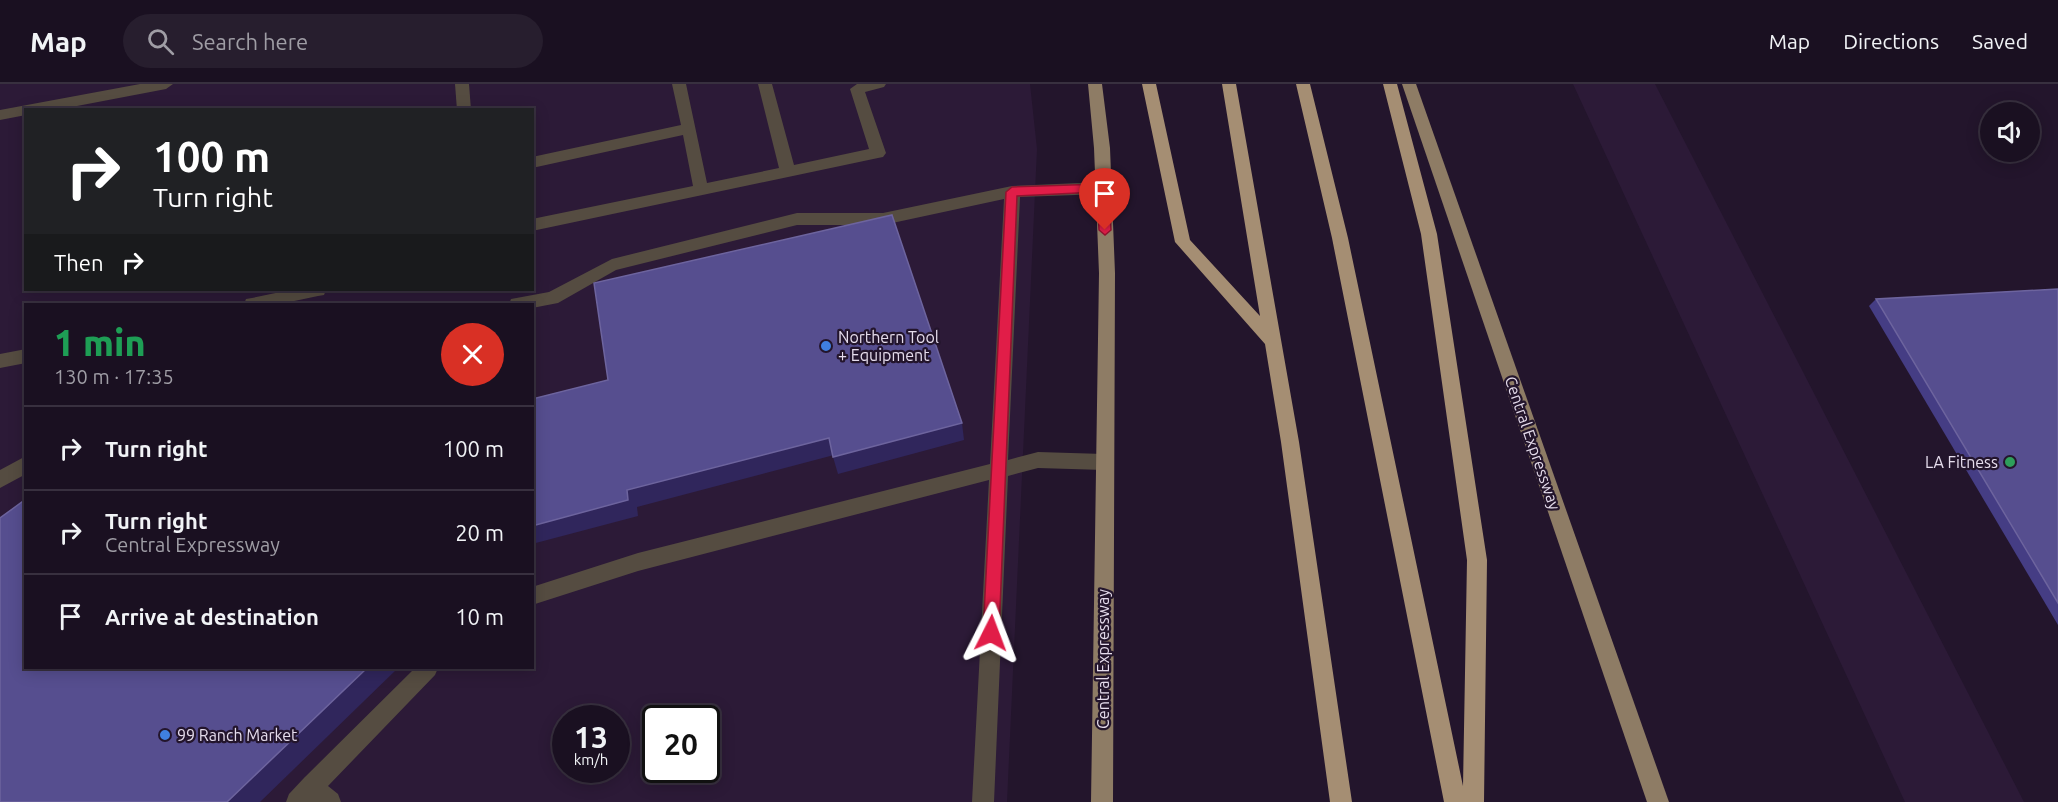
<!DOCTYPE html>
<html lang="en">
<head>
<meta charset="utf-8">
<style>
	body { margin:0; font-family:Ubuntu,sans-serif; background:#271e2e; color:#f1f3f6; height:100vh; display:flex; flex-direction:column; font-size:22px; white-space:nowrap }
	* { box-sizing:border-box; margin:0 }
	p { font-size:20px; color:#9f9da5 }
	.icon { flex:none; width:33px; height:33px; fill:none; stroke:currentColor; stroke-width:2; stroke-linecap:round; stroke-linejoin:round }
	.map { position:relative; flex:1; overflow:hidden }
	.panel { position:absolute; left:24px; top:219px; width:510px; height:366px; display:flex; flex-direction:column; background:#1a1021; border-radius:0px; box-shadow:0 3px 15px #0003,0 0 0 2px #38303f }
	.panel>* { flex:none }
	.top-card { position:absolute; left:24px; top:24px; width:510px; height:183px; border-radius:0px; box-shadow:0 3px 15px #0003,0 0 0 2px #38303f; background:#202124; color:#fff; overflow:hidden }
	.controls { position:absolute; left:1980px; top:18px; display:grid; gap:12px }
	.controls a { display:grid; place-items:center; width:60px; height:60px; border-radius:50%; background:#1a1021; box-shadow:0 3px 15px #0003,0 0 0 2px #38303f; font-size:30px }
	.speed { position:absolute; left:552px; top:621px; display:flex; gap:12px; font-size:30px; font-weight:700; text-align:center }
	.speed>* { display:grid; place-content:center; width:78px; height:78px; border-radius:50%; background:#1a1021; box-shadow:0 3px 15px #0003,0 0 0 2px #38303f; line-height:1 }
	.speed small { font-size:15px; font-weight:400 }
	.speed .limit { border:3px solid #111; border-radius:9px; background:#fff; color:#111 }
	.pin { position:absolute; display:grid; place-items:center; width:51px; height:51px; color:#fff; margin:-62px -26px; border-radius:50% 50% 50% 0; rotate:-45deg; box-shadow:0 0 6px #0007 }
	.pin .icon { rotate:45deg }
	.me { position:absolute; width:66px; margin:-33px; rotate:3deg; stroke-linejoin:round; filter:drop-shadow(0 0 4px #0008) }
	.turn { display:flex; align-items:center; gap:21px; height:126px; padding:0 30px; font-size:27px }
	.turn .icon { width:78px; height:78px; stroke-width:2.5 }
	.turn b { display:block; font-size:42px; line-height:51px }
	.then { display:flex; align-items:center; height:57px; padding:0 30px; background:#0003; gap:12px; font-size:22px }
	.round { display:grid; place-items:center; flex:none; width:63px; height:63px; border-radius:32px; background:#271e2e }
	.head { display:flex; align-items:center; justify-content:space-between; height:102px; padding:0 30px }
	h1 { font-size:36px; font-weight:800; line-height:45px; color:#1e9e55 }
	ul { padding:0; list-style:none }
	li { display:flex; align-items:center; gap:18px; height:84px; padding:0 30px; border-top:2px solid #38303f }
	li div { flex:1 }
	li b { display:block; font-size:22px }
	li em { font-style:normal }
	header { display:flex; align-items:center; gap:36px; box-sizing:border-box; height:84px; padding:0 30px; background:#1a1021; border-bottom:2px solid #38303f }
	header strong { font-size:28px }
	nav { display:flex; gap:33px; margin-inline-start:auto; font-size:21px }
	.search { width:420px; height:54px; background:#271e2e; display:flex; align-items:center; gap:15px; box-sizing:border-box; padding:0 21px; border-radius:33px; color:#9f9da5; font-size:22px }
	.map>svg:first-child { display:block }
	.built { fill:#2c1a37; fill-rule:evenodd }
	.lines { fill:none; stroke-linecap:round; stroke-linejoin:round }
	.minor { fill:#554c41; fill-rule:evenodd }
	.major { fill:#8e7c65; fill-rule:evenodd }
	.highway { fill:#a58e73; fill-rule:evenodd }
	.wall { fill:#453d84 }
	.shaded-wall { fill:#30265c }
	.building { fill:#564e8f; stroke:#6d649e; stroke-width:1.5 }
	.route { fill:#e11d48; stroke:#92132f; stroke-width:1.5 }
	.shop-dot { fill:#3f7fe0; stroke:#23152c; stroke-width:2 }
	.leisure-dot { fill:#2e9e5b; stroke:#23152c; stroke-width:2 }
	.labels { text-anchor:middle; stroke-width:4.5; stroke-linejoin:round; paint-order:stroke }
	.poi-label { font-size:16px; fill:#e5dcec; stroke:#23152c; text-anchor:start }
	.street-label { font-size:16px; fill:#e5dcec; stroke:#23152c }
</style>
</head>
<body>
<header>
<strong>Map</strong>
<div class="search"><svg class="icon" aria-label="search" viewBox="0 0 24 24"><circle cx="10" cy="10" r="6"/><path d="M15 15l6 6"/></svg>Search here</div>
<nav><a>Map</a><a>Directions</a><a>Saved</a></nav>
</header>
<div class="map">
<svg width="2058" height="718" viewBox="0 0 2058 718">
	<rect width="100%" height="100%" fill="#23152c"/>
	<g class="built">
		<path d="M 0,0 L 1030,0 L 1037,65 L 1007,718 L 0,718 ZM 26,26 L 532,26 L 532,206 L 26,206 ZM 26,220 L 532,220 L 532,584 L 26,584 ZM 566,634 L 616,634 L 616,686 L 566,686 ZM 656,634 L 706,634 L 706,686 L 656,686 Z"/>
		<path d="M 1573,0 L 1655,0 L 2024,718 L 1905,718 Z"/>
	</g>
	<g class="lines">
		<g class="minor">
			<path d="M 140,0 L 173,0 L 166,5 L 56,26 L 26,26 L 26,31 L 0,36 L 0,26 Z"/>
			<path d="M 455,0 L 469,0 L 471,26 L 457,26 Z"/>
			<path d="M 672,0 L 686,0 L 707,99 L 779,84 L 758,0 L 772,0 L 794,81 L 869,65 L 850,5 L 857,0 L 886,0 L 884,3 L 865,8 L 886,69 L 883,73 L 878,74 L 532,147 L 532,135 L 693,102 L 683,51 L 532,84 L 532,73 L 681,41 Z"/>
			<path d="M 1103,98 L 1108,100 L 1111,104 L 1108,108 L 1103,110 L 1020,113 L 1008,376 L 1038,368 L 1104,370 L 1110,372 L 1113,378 L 1110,384 L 1104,386 L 1038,384 L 1008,392 L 994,718 L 972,718 L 989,396 L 638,487 L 532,521 L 532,503 L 638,469 L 990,380 L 1004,115 L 883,141 L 797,141 L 616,186 L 558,219 L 532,224 L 532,220 L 509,220 L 511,215 L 549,208 L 612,175 L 797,129 L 883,129 L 1012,102 Z"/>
			<path d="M 290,206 L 326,206 L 324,211 L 318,212 L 280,220 L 244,220 L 246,215 L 252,214 Z"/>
			<path d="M 26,265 L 26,279 L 0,284 L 0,270 Z"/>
			<path d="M 26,372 L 26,390 L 0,404 L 0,386 Z"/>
			<path d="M 415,584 L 438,584 L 435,591 L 328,702 L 338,710 L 341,718 L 286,718 L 289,710 L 304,694 Z"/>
		</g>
		<g class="major">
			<path d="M 1088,0 L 1102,0 L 1110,64 L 1115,189 L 1113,718 L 1091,718 L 1099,189 L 1094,64 Z"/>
			<path d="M 1402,0 L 1416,0 L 1669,718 L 1647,718 Z"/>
		</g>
		<g class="highway">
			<path d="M 1142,0 L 1156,0 L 1190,156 L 1260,232 L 1222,0 L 1236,0 L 1299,358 L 1352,718 L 1330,718 L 1281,358 L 1265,260 L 1175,158 Z"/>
			<path d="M 1296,0 L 1310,0 L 1348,154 L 1463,702 L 1467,476 L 1421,150 L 1383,0 L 1397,0 L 1437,150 L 1487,476 L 1484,718 L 1444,718 L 1332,154 Z"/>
		</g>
	</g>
	<path class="wall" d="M 2058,205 L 2058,541 L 1869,222 L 1876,215 Z"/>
	<g class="shaded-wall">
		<path d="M 962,339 L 964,356 L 838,390 L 833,373 Z"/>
		<path d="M 829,354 L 834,371 L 637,423 L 638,432 L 532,460 L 532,442 L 627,406 Z"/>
		<path d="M 367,584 L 398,584 L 260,718 L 227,718 Z"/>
	</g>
	<g class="building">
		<path d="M 892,131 L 962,339 L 833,373 L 829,354 L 627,406 L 628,416 L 532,442 L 532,315 L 608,296 L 594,199 Z"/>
		<path d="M 2058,205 L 2058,519 L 1876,215 Z"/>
		<path d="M 26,415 L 26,584 L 367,584 L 227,718 L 0,718 L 0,434 Z"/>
	</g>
	<path class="route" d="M 1103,100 L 1109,104 L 1111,146 L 1105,151 L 1099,146 L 1097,108 L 1017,112 L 999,549 L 996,554 L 991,556 L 986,554 L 983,549 L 1006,108 L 1012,103 Z"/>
	<g class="shop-dot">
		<circle cx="826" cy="262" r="6"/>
		<circle cx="165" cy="651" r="6"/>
	</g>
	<circle class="leisure-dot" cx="2010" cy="378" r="6"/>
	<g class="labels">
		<g class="poi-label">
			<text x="838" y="259">Northern Tool<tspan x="838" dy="18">+ Equipment</tspan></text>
			<text x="1998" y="384" text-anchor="end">LA Fitness</text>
			<text x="177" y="657">99 Ranch Market</text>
		</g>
		<g class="street-label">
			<text transform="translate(1533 359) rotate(71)" y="6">Central Expressway</text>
			<text transform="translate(1103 575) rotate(-90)" y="6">Central Expressway</text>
		</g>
	</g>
</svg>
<div class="controls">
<a><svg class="icon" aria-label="sound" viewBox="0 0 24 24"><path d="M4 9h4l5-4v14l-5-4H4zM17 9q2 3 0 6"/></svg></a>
</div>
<div class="speed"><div>13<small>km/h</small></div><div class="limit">20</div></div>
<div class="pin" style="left:1105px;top:146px;background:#d93025"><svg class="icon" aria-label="arrive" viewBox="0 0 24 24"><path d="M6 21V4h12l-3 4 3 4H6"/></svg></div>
<svg class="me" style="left:991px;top:549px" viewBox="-20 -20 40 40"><path d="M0-17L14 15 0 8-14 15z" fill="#e11d48" stroke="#fff" stroke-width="4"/></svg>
<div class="top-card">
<div class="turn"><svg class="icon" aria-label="right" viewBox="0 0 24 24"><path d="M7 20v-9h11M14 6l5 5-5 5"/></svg><div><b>100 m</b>Turn right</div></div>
<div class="then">Then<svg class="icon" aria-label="right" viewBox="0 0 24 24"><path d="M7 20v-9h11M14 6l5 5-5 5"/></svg></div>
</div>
<section class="panel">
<div class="head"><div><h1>1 min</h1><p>130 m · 17:35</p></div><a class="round" style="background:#d93025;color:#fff"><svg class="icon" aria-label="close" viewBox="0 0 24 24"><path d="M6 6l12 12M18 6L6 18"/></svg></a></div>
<ul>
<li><svg class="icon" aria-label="right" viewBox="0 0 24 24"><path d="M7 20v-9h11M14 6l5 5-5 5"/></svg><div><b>Turn right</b></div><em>100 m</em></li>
<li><svg class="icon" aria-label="right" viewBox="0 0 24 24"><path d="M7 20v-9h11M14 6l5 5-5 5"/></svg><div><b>Turn right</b><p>Central Expressway</p></div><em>20 m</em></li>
<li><svg class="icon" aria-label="arrive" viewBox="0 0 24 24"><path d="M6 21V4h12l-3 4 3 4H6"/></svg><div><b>Arrive at destination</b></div><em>10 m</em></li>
</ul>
</section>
</div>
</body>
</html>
